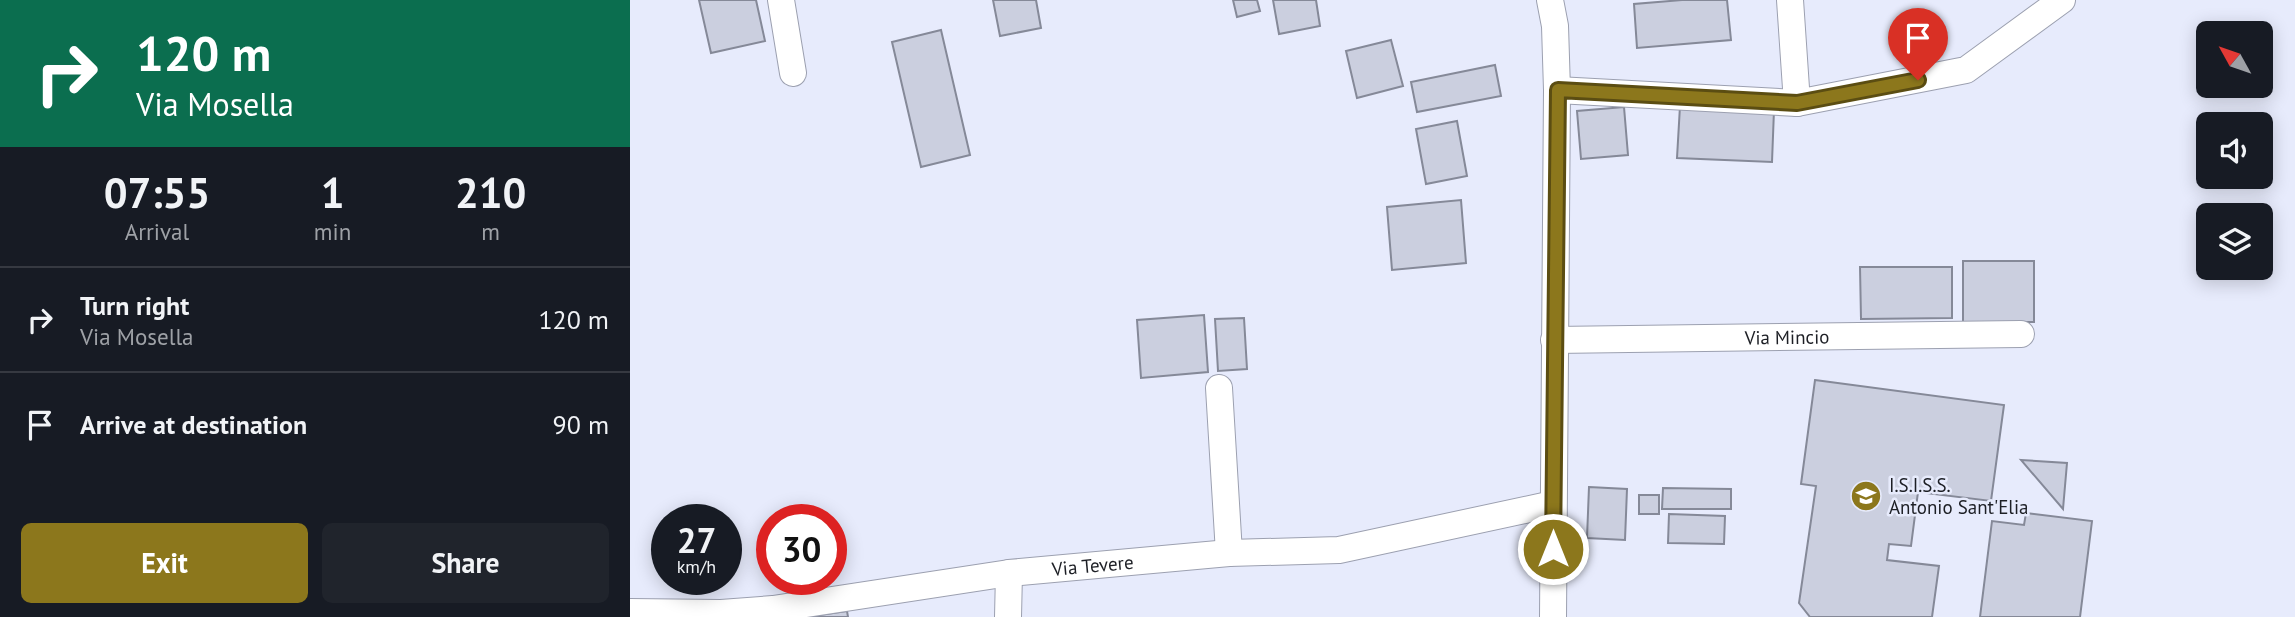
<!DOCTYPE html>
<html lang="en">
<head>
<meta charset="utf-8">
<style>
	body { margin:0; font-family:"PT Sans",sans-serif; background:#20242c; color:#f1f3f6; height:100vh; display:flex; flex-direction:column; font-size:26px; white-space:nowrap }
	* { box-sizing:border-box; margin:0 }
	p { font-size:23px; color:#9ea1a6 }
	.icon { flex:none; width:38px; height:38px; fill:none; stroke:currentColor; stroke-width:2; stroke-linecap:round; stroke-linejoin:round }
	.map { position:relative; flex:1; overflow:hidden }
	.panel { display:flex; flex-direction:column; background:#171b24; width:630px }
	.panel>* { flex:none }
	.guide { background:#0b6e4f; color:#fff; overflow:hidden }
	.needle { width:46px; rotate:310deg }
	.controls { position:absolute; left:1566px; top:21px; display:grid; gap:14px }
	.controls a { display:grid; place-items:center; width:77px; height:77px; border-radius:10px; background:#171b24; box-shadow:0 4px 18px #0003; font-size:35px }
	.speed { position:absolute; left:21px; top:504px; display:flex; gap:14px; font-size:35px; font-weight:700; text-align:center }
	.speed>* { display:grid; place-content:center; width:91px; height:91px; border-radius:50%; background:#171b24; box-shadow:0 4px 18px #0003; line-height:1 }
	.speed small { font-size:18px; font-weight:400 }
	.speed .limit { border:10px solid #d22; background:#fff; color:#111 }
	.pin { position:absolute; display:grid; place-items:center; width:60px; height:60px; color:#fff; margin:-72px -30px; border-radius:50% 50% 50% 0; rotate:-45deg; box-shadow:0 0 7px #0007 }
	.pin .icon { rotate:45deg }
	.me { position:absolute; width:77px; margin:-38px; rotate:0deg; stroke-linejoin:round; filter:drop-shadow(0 0 5px #0008) }
	.turn { display:flex; align-items:center; gap:24px; height:147px; padding:0 21px; font-size:32px }
	.turn .icon { width:91px; height:91px; stroke-width:2.5 }
	.turn b { display:block; font-size:49px; line-height:60px }
	.eta { display:flex; justify-content:space-evenly; align-items:center; height:119px; text-align:center }
	.eta b { font-size:42px; font-weight:800; line-height:49px }
	.primary-button { display:flex; gap:14px; margin-top:auto; padding:14px 21px }
	.primary-button a { flex:1; height:80px; border-radius:10px; background:#8c771c; color:#fff; font-size:28px; font-weight:800; line-height:80px; text-align:center }
	.primary-button a+a { background:#20242c; color:#f1f3f6 }
	ul { padding:0; list-style:none }
	li { display:flex; align-items:center; gap:21px; height:105px; padding:0 21px; border-top:2px solid #363941 }
	li div { flex:1 }
	li b { display:block; font-size:26px }
	li em { font-style:normal }
	main { display:flex; flex:1; min-height:0 }
	.map>svg:first-child { display:block }
	.building { fill:#cbcfdf; stroke:#858998; stroke-width:2 }
	.lines { fill:none; stroke-linecap:round; stroke-linejoin:round }
	.minor-casing { stroke:#9ca0b0; stroke-width:28 }
	.minor { stroke:#fff; stroke-width:26 }
	.route-casing { stroke:#5b4d12; stroke-width:18 }
	.route { stroke:#8c771c; stroke-width:12 }
	.labels { text-anchor:middle; stroke-width:5; stroke-linejoin:round; paint-order:stroke }
	.street-label { font-size:19px; fill:#1d1f25; stroke:#e7ebfc }
	.poi-label { font-size:19px; fill:#1d1f25; stroke:#e7ebfc; text-anchor:start }
</style>
</head>
<body>
<main>
<section class="panel">
<div class="guide">
<div class="turn"><svg class="icon" aria-label="right" viewBox="0 0 24 24"><path d="M7 20v-9h11M14 6l5 5-5 5"/></svg><div><b>120 m</b>Via Mosella</div></div>
</div>
<div class="eta">
<div><b>07:55</b><p>Arrival</p></div>
<div><b>1</b><p>min</p></div>
<div><b>210</b><p>m</p></div>
</div>
<ul>
<li><svg class="icon" aria-label="right" viewBox="0 0 24 24"><path d="M7 20v-9h11M14 6l5 5-5 5"/></svg><div><b>Turn right</b><p>Via Mosella</p></div><em>120 m</em></li>
<li><svg class="icon" aria-label="arrive" viewBox="0 0 24 24"><path d="M6 21V4h12l-3 4 3 4H6"/></svg><div><b>Arrive at destination</b></div><em>90 m</em></li>
</ul>
<div class="primary-button"><a>Exit</a><a>Share</a></div>
</section>
<div class="map">
<svg width="1665" height="617" viewBox="0 0 1665 617">
	<rect width="100%" height="100%" fill="#e7ebfc"/>
	<g class="building">
		<path d="M 69,0 L 126,0 L 135,41 L 81,53 Z"/>
		<path d="M 363,0 L 406,0 L 411,28 L 370,36 Z"/>
		<path d="M 603,0 L 627,0 L 630,11 L 607,17 Z"/>
		<path d="M 643,0 L 686,0 L 690,26 L 649,34 Z"/>
		<path d="M 1052,0 L 1097,0 L 1101,40 L 1007,48 L 1004,4 Z"/>
		<path d="M 311,30 L 340,155 L 291,167 L 262,42 Z"/>
		<path d="M 761,40 L 773,86 L 727,98 L 716,51 Z"/>
		<path d="M 865,65 L 871,96 L 787,112 L 781,82 Z"/>
		<path d="M 1050,106 L 1144,110 L 1142,162 L 1047,158 Z"/>
		<path d="M 994,107 L 998,155 L 951,159 L 947,111 Z"/>
		<path d="M 827,121 L 837,176 L 796,184 L 786,129 Z"/>
		<path d="M 831,200 L 836,263 L 762,270 L 757,207 Z"/>
		<rect x="1333" y="261" width="71" height="61"/>
		<path d="M 1230,267 L 1322,267 L 1322,318 L 1231,319 Z"/>
		<path d="M 574,315 L 578,372 L 511,378 L 507,320 Z"/>
		<path d="M 614,318 L 617,369 L 588,371 L 585,319 Z"/>
		<path d="M 1185,380 L 1374,405 L 1361,501 L 1288,492 L 1281,546 L 1259,544 L 1257,560 L 1309,566 L 1302,617 L 1180,617 L 1169,603 L 1186,486 L 1171,484 Z"/>
		<path d="M 1391,460 L 1437,463 L 1433,509 Z"/>
		<path d="M 959,487 L 997,489 L 995,540 L 957,538 Z"/>
		<path d="M 1033,488 L 1101,489 L 1101,509 L 1032,509 Z"/>
		<rect x="1009" y="495" width="20" height="19"/>
		<path d="M 1396,513 L 1462,521 L 1450,617 L 1350,617 L 1362,521 L 1394,525 Z"/>
		<path d="M 1039,514 L 1095,516 L 1094,544 L 1038,543 Z"/>
		<path d="M 217,611 L 218,617 L 176,617 Z"/>
	</g>
	<g class="lines">
		<g class="minor-casing">
			<g id="minor">
				<path d="M 151,0 L 163,73"/>
				<path d="M 920,0 L 925,26 L 927,90 L 923,617"/>
				<path d="M 1160,0 L 1167,103"/>
				<path d="M 927,90 L 1167,103 L 1336,70 L 1432,0"/>
				<path id="s1" d="M 924,340 L 1391,334"/>
				<path d="M 589,388 L 599,553"/>
				<path id="s2" d="M 0,612 L 91,613 L 143,609 L 379,573 L 599,553 L 709,550 L 923,504"/>
				<path d="M 378,617 L 379,573"/>
			</g>
		</g>
		<use href="#minor" class="minor"/>
	</g>
	<g class="lines">
		<g class="route-casing">
			<path id="route" d="M 923,549 L 928,90 L 1167,103 L 1288,80"/>
		</g>
		<use href="#route" class="route"/>
	</g>
	<defs>
		<g id="school-disc" transform="scale(1.575)"><circle r="9.5" fill="#8c771c" stroke="#e7ebfc"/><path d="M0-5L7-2L0 1L-7-2ZM-4 1L0 2.5L4 1V4Q0 6-4 4Z" fill="#fff"/></g>
	</defs>
	<g fill-rule="evenodd">
		<use href="#school-disc" x="1236" y="496"/>
	</g>
	<g class="labels">
		<g class="street-label">
			<text dy="7" stroke="none"><textPath href="#s1" startOffset="233">Via Mincio</textPath></text>
			<text dy="7" stroke="none"><textPath href="#s2" startOffset="466">Via Tevere</textPath></text>
		</g>
		<g class="poi-label">
			<text x="1259" y="492">I.S.I.S.S.<tspan x="1259" dy="22">Antonio Sant'Elia</tspan></text>
		</g>
	</g>
</svg>
<div class="controls">
<a><svg class="needle" viewBox="-14 -14 28 28"><path d="M0-13l5 13h-10z" fill="#e53935"/><path d="M0 13l5-13h-10z" fill="#9ea1a6"/></svg></a>
<a><svg class="icon" aria-label="sound" viewBox="0 0 24 24"><path d="M4 9h4l5-4v14l-5-4H4zM17 9q2 3 0 6"/></svg></a>
<a><svg class="icon" aria-label="layers" viewBox="0 0 24 24"><path d="M12 4l9 5-9 5-9-5zM3 14l9 5 9-5"/></svg></a>
</div>
<div class="speed"><div>27<small>km/h</small></div><div class="limit">30</div></div>
<div class="pin" style="left:1288px;top:80px;background:#d93025"><svg class="icon" aria-label="arrive" viewBox="0 0 24 24"><path d="M6 21V4h12l-3 4 3 4H6"/></svg></div>
<svg class="me" style="left:923px;top:549px" viewBox="-20 -20 40 40"><circle r="17" fill="#8c771c" stroke="#fff" stroke-width="3"/><path d="M0-11L8 9 0 5-8 9z" fill="#fff"/></svg>
</div>
</main>
</body>
</html>
